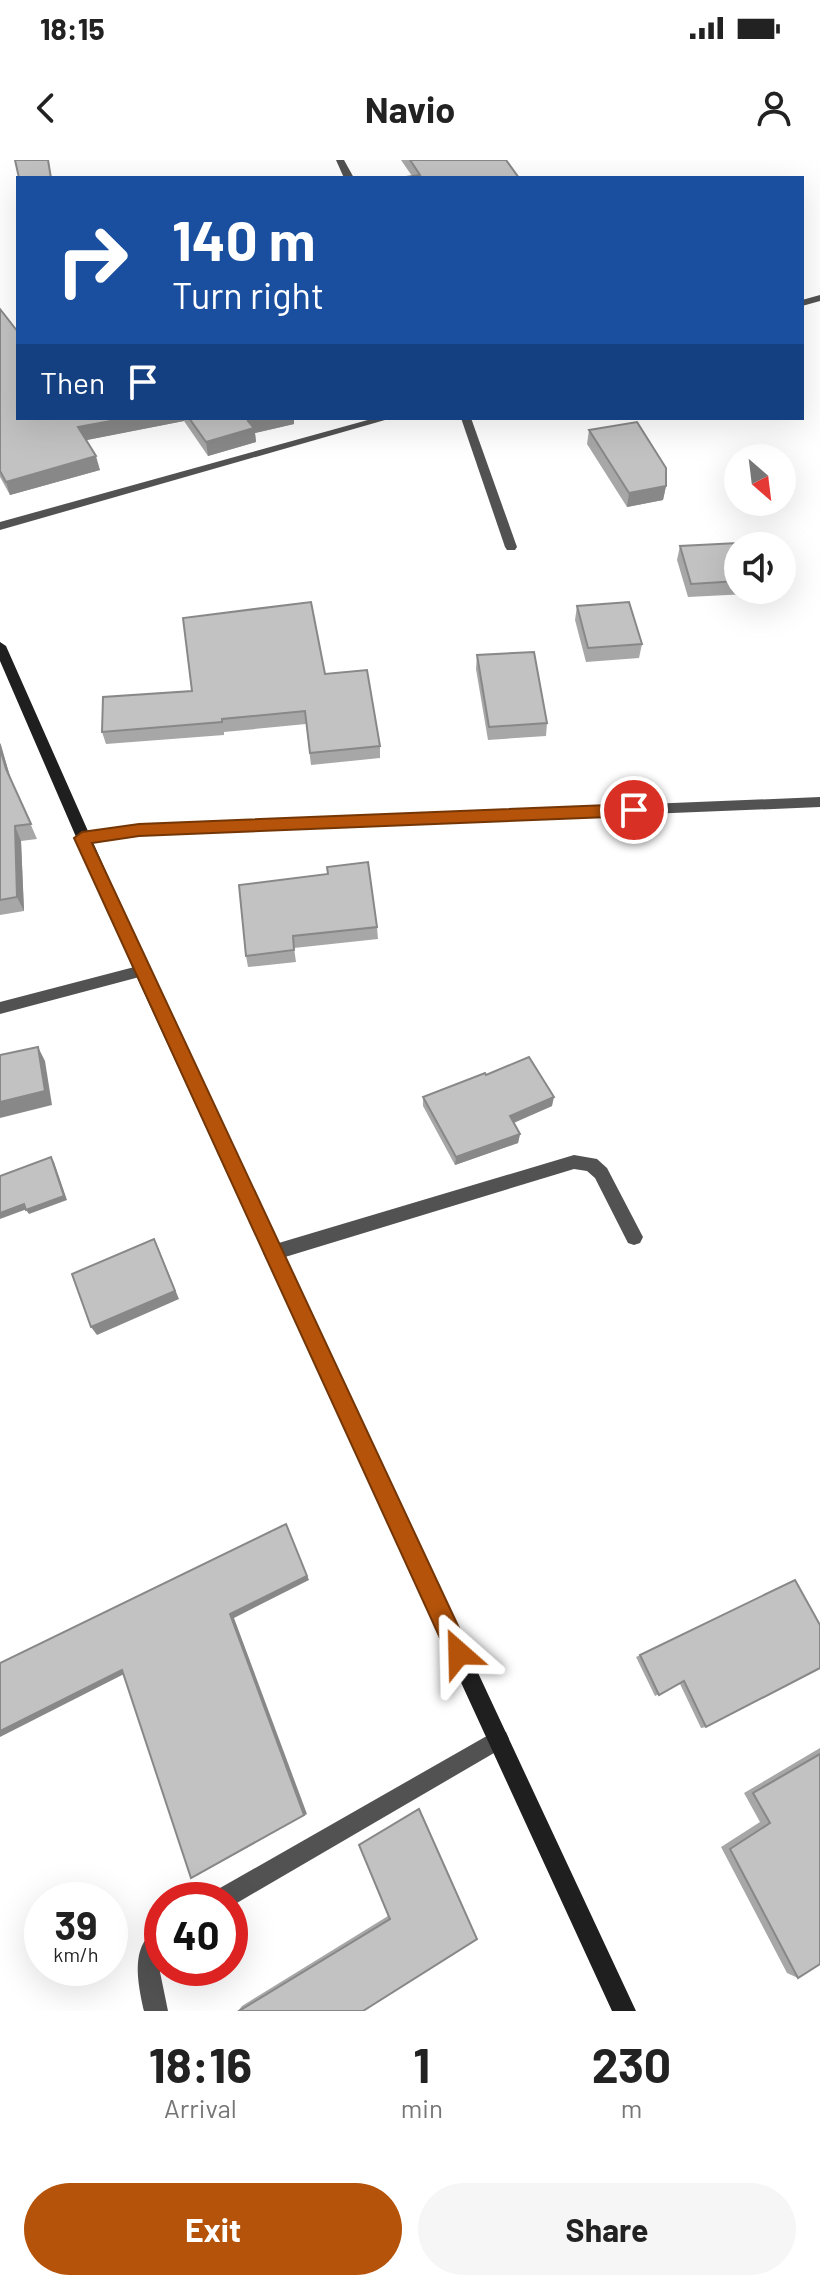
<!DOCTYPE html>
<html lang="en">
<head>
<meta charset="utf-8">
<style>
	body { margin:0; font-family:Barlow,sans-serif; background:#f6f6f6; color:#222; height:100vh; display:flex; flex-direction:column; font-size:30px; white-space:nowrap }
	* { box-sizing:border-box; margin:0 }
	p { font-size:26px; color:#767676 }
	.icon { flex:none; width:44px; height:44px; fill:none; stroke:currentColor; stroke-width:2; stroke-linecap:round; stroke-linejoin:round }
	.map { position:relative; height:1851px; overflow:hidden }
	.panel { display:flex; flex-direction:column; background:#fff; flex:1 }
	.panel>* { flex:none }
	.banner { position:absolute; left:16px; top:16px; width:788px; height:244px; border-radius:0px; box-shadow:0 8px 32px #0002; background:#1a4fa0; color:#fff; overflow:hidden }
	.needle { width:52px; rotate:152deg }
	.tools { position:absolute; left:724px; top:284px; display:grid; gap:16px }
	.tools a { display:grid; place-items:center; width:72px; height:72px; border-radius:50%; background:#fff; box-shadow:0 8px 32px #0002; font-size:40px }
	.speed { position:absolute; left:24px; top:1722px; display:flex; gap:16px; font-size:40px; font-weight:700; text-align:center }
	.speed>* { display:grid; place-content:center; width:104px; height:104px; border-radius:50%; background:#fff; box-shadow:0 8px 32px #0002; line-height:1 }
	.speed small { font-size:20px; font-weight:400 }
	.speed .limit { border:12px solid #d22; background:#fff; color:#111 }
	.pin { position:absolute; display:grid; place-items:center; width:68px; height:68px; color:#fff; margin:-34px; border:4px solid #fff; border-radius:50%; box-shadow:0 2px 8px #0007 }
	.me { position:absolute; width:88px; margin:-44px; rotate:335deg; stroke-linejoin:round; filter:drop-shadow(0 0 6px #0008) }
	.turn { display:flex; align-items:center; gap:28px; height:168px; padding:0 24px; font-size:36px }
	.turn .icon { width:104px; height:104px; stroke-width:2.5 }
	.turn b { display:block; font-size:56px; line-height:68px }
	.then { display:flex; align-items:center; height:76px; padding:0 24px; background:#0003; gap:16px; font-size:30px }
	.eta { display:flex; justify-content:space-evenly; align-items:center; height:136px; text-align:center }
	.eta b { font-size:48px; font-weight:700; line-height:56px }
	.button { display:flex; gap:16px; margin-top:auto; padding:16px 24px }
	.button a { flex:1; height:92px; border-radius:48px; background:#b45309; color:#fff; font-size:32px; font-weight:700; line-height:92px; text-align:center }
	.button a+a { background:#f6f6f6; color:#222 }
	.status { display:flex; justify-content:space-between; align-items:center; height:56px; padding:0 40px; background:#fff; direction:ltr }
	.status svg { height:22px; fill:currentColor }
	header { display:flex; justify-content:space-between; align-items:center; height:104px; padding:0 24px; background:#fff; font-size:36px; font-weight:700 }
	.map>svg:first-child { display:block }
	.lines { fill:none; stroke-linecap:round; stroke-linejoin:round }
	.street { fill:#525252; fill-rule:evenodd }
	.secondary { fill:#1f1f1f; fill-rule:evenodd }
	.wall { fill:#a7a7a7 }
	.shaded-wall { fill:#888 }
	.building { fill:#c2c2c2; stroke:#888; stroke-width:2 }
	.route { fill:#b45309; stroke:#753606; stroke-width:2 }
</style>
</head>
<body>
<div class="status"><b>18:15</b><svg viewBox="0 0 49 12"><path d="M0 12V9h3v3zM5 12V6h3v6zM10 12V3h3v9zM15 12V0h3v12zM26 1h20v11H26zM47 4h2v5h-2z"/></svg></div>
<header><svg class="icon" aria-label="back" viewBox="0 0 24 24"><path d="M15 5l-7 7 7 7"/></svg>Navio<svg class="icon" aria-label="person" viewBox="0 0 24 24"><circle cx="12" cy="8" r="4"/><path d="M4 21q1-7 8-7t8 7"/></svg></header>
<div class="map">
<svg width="820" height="1851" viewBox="0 0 820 1851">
	<rect width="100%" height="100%" fill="#fff"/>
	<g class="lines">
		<g class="street">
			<path d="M 336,0 L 344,0 L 354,18 L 344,18 Z"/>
			<path d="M 820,135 L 820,141 L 802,146 L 802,140 Z"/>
			<path d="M 375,258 L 392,258 L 0,370 L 0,362 Z"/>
			<path d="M 461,258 L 471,258 L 517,387 L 515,390 L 507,390 L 505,387 Z"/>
			<path d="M 820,637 L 820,647 L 139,675 L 82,683 L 75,678 L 82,673 L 139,665 Z"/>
			<path d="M 142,805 L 150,811 L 147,815 L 0,854 L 0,842 Z"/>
			<path d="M 574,995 L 597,999 L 607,1008 L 643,1077 L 640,1083 L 634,1085 L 628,1083 L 595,1018 L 587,1011 L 574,1009 L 272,1101 L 266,1099 L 263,1093 L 266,1087 L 272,1085 Z"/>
			<path d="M 499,1569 L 506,1572 L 509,1579 L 506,1586 L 230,1747 L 230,1740 L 210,1740 L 213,1732 Z"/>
			<path d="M 162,1767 L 160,1812 L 168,1851 L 144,1851 C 138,1823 128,1781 162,1767 Z"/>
		</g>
		<path class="secondary" d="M 0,482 L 6,486 L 150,811 L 636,1851 L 612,1851 L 134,811 L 0,501 Z"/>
	</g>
	<g class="wall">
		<path d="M 401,0 L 506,0 L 412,16 Z"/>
		<path d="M 0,149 L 18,258 L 294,258 L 294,264 L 255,273 L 256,282 L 208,296 L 184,261 L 86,280 L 100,310 L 10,335 L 0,317 Z"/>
		<path d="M 589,270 L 666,326 L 663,340 L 627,347 L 587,284 Z"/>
		<path d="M 680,386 L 738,386 L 738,430 L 748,430 L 747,434 L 688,437 L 677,400 Z"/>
		<path d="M 577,446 L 642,484 L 639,498 L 586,502 L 575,460 Z"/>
		<path d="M 477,495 L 547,563 L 546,576 L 488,580 L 476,509 Z"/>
		<path d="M 325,514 L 380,586 L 380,598 L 311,605 L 306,564 L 224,572 L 224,575 L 106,584 L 102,572 L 192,531 Z"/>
		<path d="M 0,583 L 11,619 L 37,679 L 21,681 L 24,751 L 0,755 Z"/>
		<path d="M 239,725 L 377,767 L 378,779 L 294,788 L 296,802 L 248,807 L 246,796 Z"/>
		<path d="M 423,937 L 552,946 L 514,963 L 520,974 L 518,983 L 455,1005 L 423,946 Z"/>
		<path d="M 795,1420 L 706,1567 L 701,1568 L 680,1524 L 655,1536 L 636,1497 Z"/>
		<path d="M 820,1588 L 820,1804 L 798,1818 L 787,1813 L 721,1687 L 760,1662 L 744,1633 Z"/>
		<path d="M 419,1648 L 475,1775 L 363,1851 L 238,1851 L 242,1846 L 388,1756 L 359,1685 Z"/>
	</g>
	<g class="shaded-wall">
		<path d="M 127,258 L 184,258 L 184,261 L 82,281 L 78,267 Z"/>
		<path d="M 259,258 L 294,258 L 294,264 L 255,273 L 256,282 L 208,296 L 206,282 L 248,261 Z"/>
		<path d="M 96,296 L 100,310 L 10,335 L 6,322 Z"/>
		<path d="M 666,326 L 663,340 L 627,347 L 629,333 Z"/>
		<path d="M 0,583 L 1,585 L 12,624 L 6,609 L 0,588 Z"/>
		<path d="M 15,666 L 21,681 L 24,751 L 17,737 Z"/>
		<path d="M 38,887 L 45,901 L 52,945 L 0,958 L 0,942 Z"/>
		<path d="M 554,937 L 552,946 L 508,965 L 510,956 Z"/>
		<path d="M 520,974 L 518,983 L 455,1005 L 456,997 Z"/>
		<path d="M 51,997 L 54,1002 L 67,1040 L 29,1054 L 26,1050 Z"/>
		<path d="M 24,1044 L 27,1049 L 0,1059 L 0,1053 Z"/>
		<path d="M 158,1088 L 179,1139 L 97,1175 L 91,1167 Z"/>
		<path d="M 286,1364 L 309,1420 L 234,1458 L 307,1654 L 196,1716 L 230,1454 Z"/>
		<path d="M 122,1510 L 128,1512 L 0,1577 L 0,1571 Z"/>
	</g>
	<g class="building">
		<path d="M 15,0 L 48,0 L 51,18 L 19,18 Z"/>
		<path d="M 410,0 L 506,0 L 519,18 L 399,18 L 420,15 Z"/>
		<path d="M 0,149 L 18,172 L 18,258 L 127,258 L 78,267 L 96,296 L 6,322 L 0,311 Z"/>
		<path d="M 189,258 L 259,258 L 248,261 L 254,268 L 206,282 Z"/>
		<path d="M 637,262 L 666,308 L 666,326 L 629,333 L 589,270 Z"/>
		<path d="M 738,383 L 739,386 L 738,421 L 691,424 L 680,386 Z"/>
		<path d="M 311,442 L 325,514 L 367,510 L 380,586 L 310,593 L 305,551 L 222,559 L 222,562 L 102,572 L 103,537 L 192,531 L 183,458 Z"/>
		<path d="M 629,442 L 642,484 L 588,488 L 577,446 Z"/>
		<path d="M 534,492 L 547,563 L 489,567 L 477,495 Z"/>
		<path d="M 0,588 L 6,609 L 31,664 L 15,666 L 17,737 L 0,740 Z"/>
		<path d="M 368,702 L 377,767 L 293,776 L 294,790 L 246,796 L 239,725 L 328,714 L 327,707 Z"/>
		<path d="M 38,887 L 45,931 L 0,942 L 0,895 Z"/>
		<path d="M 529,897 L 554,937 L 510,956 L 520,974 L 456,997 L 423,937 L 485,913 L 486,915 Z"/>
		<path d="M 51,997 L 64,1036 L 26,1050 L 24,1044 L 0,1053 L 0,1016 Z"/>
		<path d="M 154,1079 L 175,1131 L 91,1167 L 72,1114 Z"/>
		<path d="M 286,1364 L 307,1416 L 230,1454 L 304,1655 L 191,1718 L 122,1510 L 0,1571 L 0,1503 Z"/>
		<path d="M 795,1420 L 820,1465 L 820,1508 L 706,1567 L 684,1521 L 659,1535 L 640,1495 Z"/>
		<path d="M 820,1594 L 820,1804 L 798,1818 L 730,1689 L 770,1663 L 753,1633 Z"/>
		<path d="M 419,1649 L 477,1779 L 363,1851 L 239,1851 L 390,1759 L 359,1685 Z"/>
	</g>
	<path class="route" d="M 634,644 L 642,650 L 634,656 L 139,676 L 92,683 L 467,1485 L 470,1493 L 467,1502 L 459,1505 L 451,1502 L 74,678 L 82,672 L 139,664 Z"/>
</svg>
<div class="tools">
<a><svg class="needle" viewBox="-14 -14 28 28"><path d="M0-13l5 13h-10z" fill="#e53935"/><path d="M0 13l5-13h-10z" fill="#767676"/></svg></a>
<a><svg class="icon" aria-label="sound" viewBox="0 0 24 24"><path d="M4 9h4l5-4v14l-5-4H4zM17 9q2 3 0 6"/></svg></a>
</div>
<div class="speed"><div>39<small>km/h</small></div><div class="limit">40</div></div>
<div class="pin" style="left:634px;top:650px;background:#d93025"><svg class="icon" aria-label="arrive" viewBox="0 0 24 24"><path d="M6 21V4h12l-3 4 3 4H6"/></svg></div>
<svg class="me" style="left:459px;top:1493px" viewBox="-20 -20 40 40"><path d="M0-17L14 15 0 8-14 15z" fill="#b45309" stroke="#fff" stroke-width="4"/></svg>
<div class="banner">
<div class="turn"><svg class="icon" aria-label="right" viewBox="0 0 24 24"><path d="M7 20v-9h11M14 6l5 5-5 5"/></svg><div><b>140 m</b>Turn right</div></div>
<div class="then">Then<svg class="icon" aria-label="arrive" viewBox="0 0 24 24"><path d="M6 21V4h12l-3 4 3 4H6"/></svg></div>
</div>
</div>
<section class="panel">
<div class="eta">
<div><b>18:16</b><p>Arrival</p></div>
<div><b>1</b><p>min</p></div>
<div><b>230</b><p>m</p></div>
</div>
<div class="button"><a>Exit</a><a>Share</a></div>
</section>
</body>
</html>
